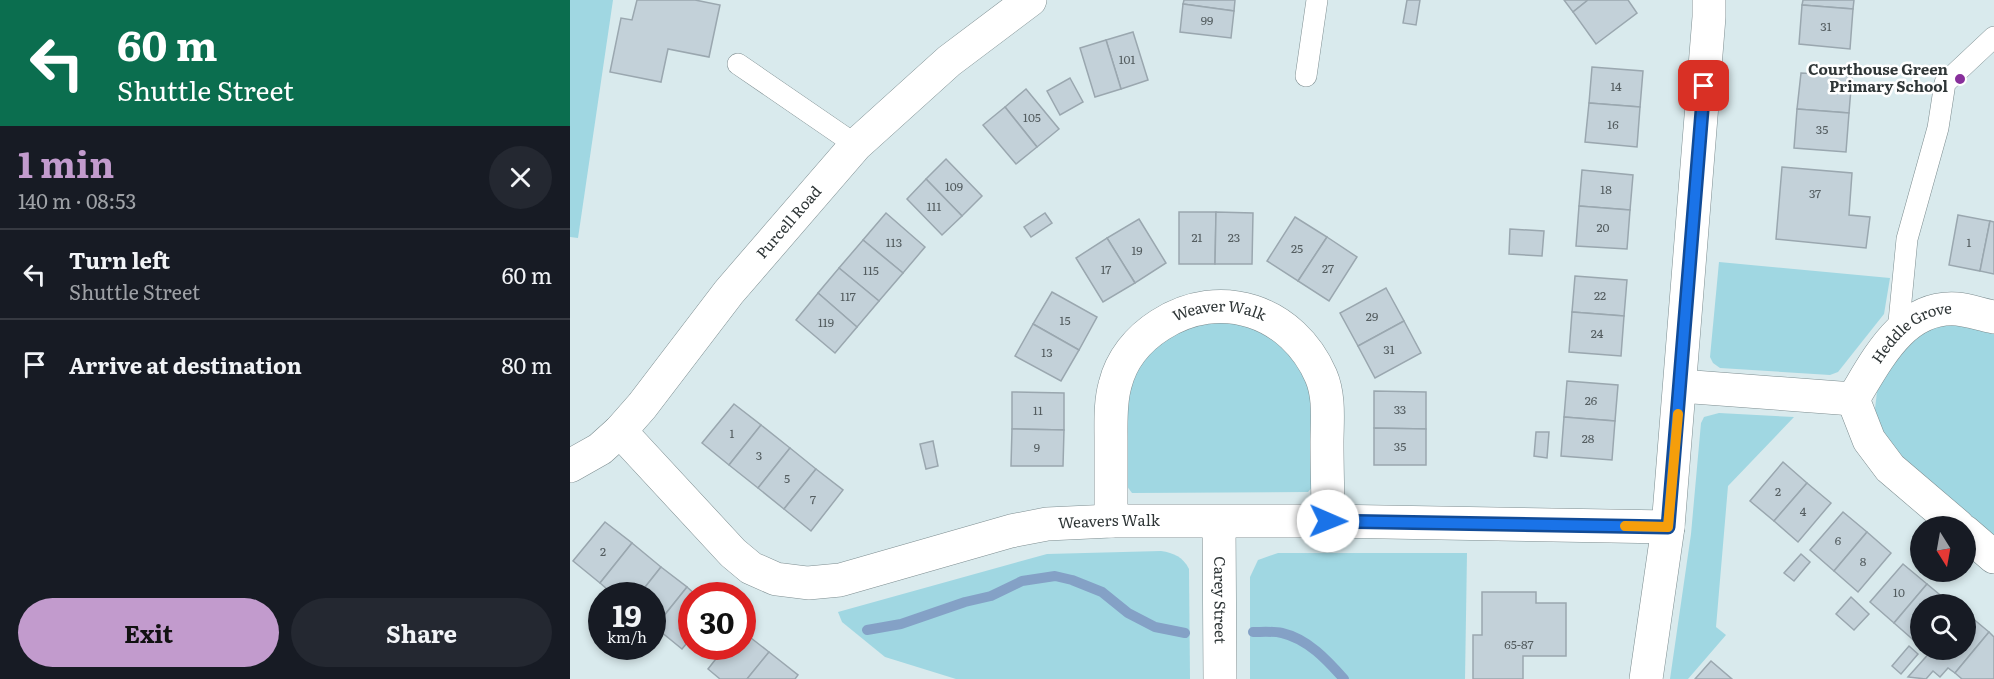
<!DOCTYPE html>
<html lang="en">
<head>
<meta charset="utf-8">
<style>
	body { margin:0; font-family:Literata,serif; background:#242831; color:#f1f3f6; height:100vh; display:flex; flex-direction:column; font-size:22px; white-space:nowrap }
	* { box-sizing:border-box; margin:0 }
	p { font-size:20px; color:#9ea1a6 }
	.icon { flex:none; width:33px; height:33px; fill:none; stroke:currentColor; stroke-width:2; stroke-linecap:round; stroke-linejoin:round }
	.map { position:relative; flex:1; overflow:hidden }
	.side { display:flex; flex-direction:column; background:#171b24; width:570px }
	.side>* { flex:none }
	.guide { background:#0b6e4f; color:#fff; overflow:hidden }
	.needle { width:39px; rotate:169deg }
	.tools { position:absolute; left:1340px; top:516px; display:grid; gap:12px }
	.tools a { display:grid; place-items:center; width:66px; height:66px; border-radius:50%; background:#171b24; box-shadow:0 3px 9px #0003; font-size:30px }
	.speed { position:absolute; left:18px; top:582px; display:flex; gap:12px; font-size:30px; font-weight:700; text-align:center }
	.speed>* { display:grid; place-content:center; width:78px; height:78px; border-radius:50%; background:#171b24; box-shadow:0 3px 9px #0003; line-height:1 }
	.speed small { font-size:15px; font-weight:400 }
	.speed .limit { border:9px solid #d22; background:#fff; color:#111 }
	.pin { position:absolute; display:grid; place-items:center; width:51px; height:51px; color:#fff; margin:-26px; border-radius:12px; box-shadow:0 3px 9px #0006 }
	.me { position:absolute; width:66px; margin:-33px; rotate:91deg; stroke-linejoin:round; filter:drop-shadow(0 0 4px #0008) }
	.turn { display:flex; align-items:center; gap:21px; height:126px; padding:0 18px; font-size:27px }
	.turn .icon { width:78px; height:78px; stroke-width:2.5 }
	.turn b { display:block; font-size:42px; line-height:51px }
	.round { display:grid; place-items:center; flex:none; width:63px; height:63px; border-radius:32px; background:#242831 }
	.headline { display:flex; align-items:center; justify-content:space-between; height:102px; padding:0 18px }
	h1 { font-size:36px; font-weight:700; line-height:45px; color:#c29bcd }
	.primary-button { display:flex; gap:12px; margin-top:auto; padding:12px 18px }
	.primary-button a { flex:1; height:69px; border-radius:36px; background:#c29bcd; color:#111; font-size:24px; font-weight:700; line-height:69px; text-align:center }
	.primary-button a+a { background:#242831; color:#f1f3f6 }
	ul { padding:0; list-style:none }
	li { display:flex; align-items:center; gap:18px; height:90px; padding:0 18px; border-top:2px solid #363941 }
	li div { flex:1 }
	li b { display:block; font-size:22px }
	li em { font-style:normal }
	main { display:flex; flex:1; min-height:0 }
	.map>svg:first-child { display:block }
	.green { fill:#a0d7e2 }
	.lines { fill:none; stroke-linecap:round; stroke-linejoin:round }
	.stream { stroke:#84a1c6; stroke-width:10 }
	.building { fill:#c3d1d9; stroke:#9aa7af; stroke-width:1.5 }
	.service-casing { stroke:#7d8d90; stroke-width:22 }
	.minor-casing { stroke:#7d8d90; stroke-width:34 }
	.service { stroke:#fff; stroke-width:21 }
	.minor { stroke:#fff; stroke-width:33 }
	.route-casing { stroke:#114b97; stroke-width:15 }
	.route { stroke:#1a73e8; stroke-width:10 }
	.slow { stroke:#f59e0b; stroke-width:10 }
	.poi-dot { fill:#882f9b; stroke:#fff; stroke-width:2 }
	.labels { text-anchor:middle; stroke-width:5; stroke-linejoin:round; paint-order:stroke }
	.number-label { font-size:12px; fill:#545d60 }
	.poi-label { font-size:15px; font-weight:bold; fill:#2f3637; stroke:#fff; text-anchor:end }
	.street-label { font-size:15px; fill:#2f3637; stroke:#fff }
</style>
</head>
<body>
<main>
<section class="side">
<div class="guide">
<div class="turn"><svg class="icon" aria-label="left" viewBox="0 0 24 24"><path d="M17 20v-9H6M10 6l-5 5 5 5"/></svg><div><b>60 m</b>Shuttle Street</div></div>
</div>
<div class="headline"><div><h1>1 min</h1><p>140 m · 08:53</p></div><a class="round"><svg class="icon" aria-label="close" viewBox="0 0 24 24"><path d="M6 6l12 12M18 6L6 18"/></svg></a></div>
<ul>
<li><svg class="icon" aria-label="left" viewBox="0 0 24 24"><path d="M17 20v-9H6M10 6l-5 5 5 5"/></svg><div><b>Turn left</b><p>Shuttle Street</p></div><em>60 m</em></li>
<li><svg class="icon" aria-label="arrive" viewBox="0 0 24 24"><path d="M6 21V4h12l-3 4 3 4H6"/></svg><div><b>Arrive at destination</b></div><em>80 m</em></li>
</ul>
<div class="primary-button"><a>Exit</a><a>Share</a></div>
</section>
<div class="map">
<svg width="1424" height="679" viewBox="0 0 1424 679">
	<rect width="100%" height="100%" fill="#d9eaed"/>
	<g class="green">
		<path d="M 0,0 L 43,0 L 8,238 L 0,237 Z"/>
		<path d="M 1149,262 L 1320,278 L 1314,314 L 1268,372 L 1260,375 L 1150,368 L 1143,363 L 1140,357 Z"/>
		<path d="M 641,320 L 689,328 L 725,356 L 740,392 L 743,416 L 744,485 L 738,492 L 562,493 L 556,485 L 555,424 L 561,381 L 571,362 L 601,332 Z"/>
		<path d="M 1384,325 L 1424,332 L 1424,542 L 1329,459 L 1309,428 L 1305,409 L 1307,392 L 1315,373 L 1336,343 L 1366,326 Z"/>
		<path d="M 1149,413 L 1224,417 L 1158,486 L 1146,627 L 1156,635 L 1118,679 L 1100,679 L 1121,534 L 1131,423 L 1134,417 Z"/>
		<path d="M 591,551 C 604,553 613,557 619,569 L 620,679 L 386,679 L 315,657 L 272,622 L 268,612 L 477,554 Z"/>
		<path d="M 708,553 L 897,553 L 895,679 L 680,679 L 680,577 L 688,560 Z"/>
	</g>
	<g class="lines">
		<g class="stream">
			<path d="M 297,630 L 331,624 L 395,602 L 421,596 L 452,581 L 485,576 L 502,580 L 532,592 L 558,613 L 585,627 L 615,633"/>
			<path d="M 683,632 C 692,632 703,631 712,633 C 738,639 757,660 774,679"/>
		</g>
	</g>
	<g class="building">
		<path d="M 67,0 L 125,0 L 150,5 L 139,57 L 98,49 L 91,82 L 40,72 L 51,18 L 62,20 Z"/>
		<path d="M 614,0 L 665,0 L 664,11 L 613,4 Z"/>
		<path d="M 837,0 L 850,0 L 846,25 L 833,23 Z"/>
		<path d="M 994,0 L 1018,0 L 1003,12 Z"/>
		<path d="M 1018,0 L 1058,0 L 1067,13 L 1026,44 L 1003,12 Z"/>
		<path d="M 1233,0 L 1284,0 L 1283,9 L 1232,5 Z"/>
		<path d="M 613,4 L 664,11 L 661,38 L 610,32 Z"/>
		<path d="M 1232,5 L 1283,9 L 1280,49 L 1229,44 Z"/>
		<path d="M 563,32 L 578,80 L 551,89 L 536,40 Z"/>
		<path d="M 536,40 L 551,89 L 525,97 L 510,48 Z"/>
		<path d="M 1022,67 L 1073,71 L 1070,107 L 1019,103 Z"/>
		<path d="M 1231,73 L 1282,76 L 1279,113 L 1227,109 Z"/>
		<path d="M 500,78 L 513,102 L 490,115 L 477,91 Z"/>
		<path d="M 456,89 L 489,129 L 467,147 L 435,107 Z"/>
		<path d="M 1019,103 L 1070,107 L 1067,147 L 1015,142 Z"/>
		<path d="M 435,107 L 467,147 L 446,164 L 413,125 Z"/>
		<path d="M 1227,109 L 1279,113 L 1276,152 L 1224,148 Z"/>
		<path d="M 376,159 L 412,196 L 392,216 L 356,179 Z"/>
		<path d="M 1212,167 L 1282,173 L 1279,215 L 1300,217 L 1296,248 L 1206,239 Z"/>
		<path d="M 1012,170 L 1063,175 L 1060,210 L 1009,206 Z"/>
		<path d="M 356,179 L 392,216 L 372,235 L 337,199 Z"/>
		<path d="M 1009,206 L 1060,210 L 1057,249 L 1006,246 Z"/>
		<path d="M 609,212 L 646,212 L 645,264 L 609,264 Z"/>
		<path d="M 646,212 L 683,213 L 682,264 L 645,264 Z"/>
		<path d="M 316,213 L 355,247 L 333,273 L 293,240 Z"/>
		<path d="M 475,213 L 482,223 L 461,237 L 454,227 Z"/>
		<path d="M 1388,215 L 1420,221 L 1410,271 L 1379,265 Z"/>
		<path d="M 725,217 L 757,237 L 728,281 L 697,261 Z"/>
		<path d="M 569,219 L 596,263 L 565,283 L 537,238 Z"/>
		<path d="M 1420,221 L 1424,222 L 1424,274 L 1410,271 Z"/>
		<path d="M 940,229 L 974,231 L 972,256 L 939,254 Z"/>
		<path d="M 757,237 L 787,257 L 759,301 L 728,281 Z"/>
		<path d="M 537,238 L 565,283 L 533,302 L 506,258 Z"/>
		<path d="M 293,240 L 333,273 L 309,301 L 269,268 Z"/>
		<path d="M 269,268 L 309,301 L 287,327 L 248,293 Z"/>
		<path d="M 1005,276 L 1057,280 L 1054,316 L 1002,312 Z"/>
		<path d="M 816,288 L 834,321 L 788,346 L 770,313 Z"/>
		<path d="M 482,292 L 527,317 L 509,350 L 463,324 Z"/>
		<path d="M 248,293 L 287,327 L 265,353 L 226,320 Z"/>
		<path d="M 1002,312 L 1054,316 L 1051,356 L 999,352 Z"/>
		<path d="M 834,321 L 851,353 L 805,378 L 788,346 Z"/>
		<path d="M 463,324 L 509,350 L 491,381 L 445,356 Z"/>
		<path d="M 997,381 L 1048,385 L 1045,421 L 994,417 Z"/>
		<path d="M 804,391 L 856,392 L 856,429 L 804,428 Z"/>
		<path d="M 442,392 L 494,393 L 494,430 L 442,429 Z"/>
		<path d="M 164,404 L 191,425 L 159,465 L 132,443 Z"/>
		<path d="M 994,417 L 1045,421 L 1042,460 L 991,456 Z"/>
		<path d="M 191,425 L 220,448 L 188,488 L 159,465 Z"/>
		<path d="M 804,428 L 856,429 L 856,465 L 804,465 Z"/>
		<path d="M 442,429 L 494,430 L 493,466 L 441,466 Z"/>
		<path d="M 966,432 L 979,432 L 977,458 L 964,456 Z"/>
		<path d="M 363,441 L 368,466 L 356,469 L 350,444 Z"/>
		<path d="M 220,448 L 246,469 L 214,509 L 188,488 Z"/>
		<path d="M 1213,462 L 1237,483 L 1204,521 L 1180,501 Z"/>
		<path d="M 246,469 L 273,490 L 241,531 L 214,509 Z"/>
		<path d="M 1237,483 L 1261,503 L 1228,542 L 1204,521 Z"/>
		<path d="M 1273,512 L 1297,532 L 1264,571 L 1240,550 Z"/>
		<path d="M 35,522 L 62,543 L 30,583 L 3,561 Z"/>
		<path d="M 1297,532 L 1321,553 L 1288,592 L 1264,571 Z"/>
		<path d="M 62,543 L 91,567 L 68,596 L 45,596 L 30,583 Z"/>
		<path d="M 1231,554 L 1240,562 L 1224,581 L 1214,573 Z"/>
		<path d="M 1333,564 L 1357,584 L 1324,623 L 1300,602 Z"/>
		<path d="M 91,567 L 117,587 L 85,627 L 82,625 L 82,596 L 68,596 Z"/>
		<path d="M 1357,584 L 1381,604 L 1350,604 L 1350,642 L 1348,644 L 1324,623 Z"/>
		<path d="M 117,587 L 127,596 L 122,596 L 122,637 L 112,649 L 85,627 Z"/>
		<path d="M 912,592 L 966,592 L 966,603 L 996,603 L 996,656 L 953,656 L 953,679 L 903,679 L 903,635 L 912,635 Z"/>
		<path d="M 1281,597 L 1299,614 L 1284,630 L 1266,614 Z"/>
		<path d="M 1395,612 L 1419,632 L 1385,673 L 1378,668 L 1370,677 L 1363,671 L 1356,679 L 1338,677 L 1362,650 L 1395,650 Z"/>
		<path d="M 172,631 L 199,652 L 177,679 L 150,679 L 138,669 L 156,646 L 172,646 Z"/>
		<path d="M 1419,632 L 1424,637 L 1424,679 L 1392,679 L 1385,673 Z"/>
		<path d="M 1339,646 L 1348,654 L 1331,674 L 1322,666 Z"/>
		<path d="M 199,652 L 228,675 L 225,679 L 177,679 Z"/>
		<path d="M 1141,661 L 1162,679 L 1125,679 Z"/>
	</g>
	<g class="lines">
		<g class="service-casing">
			<g id="service">
				<path d="M 168,64 L 286,145"/>
				<path d="M 736,76 L 747,0"/>
				<path d="M 1328,332 L 1337,239 L 1368,128 L 1375,83 L 1424,37"/>
			</g>
		</g>
		<g class="minor-casing">
			<g id="minor">
				<path d="M 1110,386 L 1283,399"/>
				<path id="s1" d="M 1283,399 C 1307,360 1333,305 1387,309 C 1399,310 1412,315 1424,317"/>
				<path d="M 1283,399 L 1299,440 L 1320,468 L 1388,526"/>
				<path id="s2" d="M 50,431 L 163,553 L 181,568 L 206,579 L 238,583 L 270,580 L 441,531 L 477,524 L 541,521 L 758,521 L 1098,527"/>
				<path id="s3" d="M 0,466 L 30,449 L 50,431 L 72,406 L 159,292 L 286,145 L 379,61 L 460,0"/>
				<path id="s4" d="M 541,521 C 541,494 541,467 541,440 C 541,422 540,403 545,385 C 551,360 568,339 590,325 C 650,286 723,311 751,376 C 760,397 757,421 757,443 C 757,469 758,495 758,521"/>
				<path id="s5" d="M 649,522 L 650,679"/>
				<path d="M 1395,532 L 1424,557"/>
				<path d="M 1076,679 L 1098,527 L 1139,17 L 1139,0"/>
			</g>
		</g>
		<use href="#service" class="service"/>
		<use href="#minor" class="minor"/>
	</g>
	<g class="lines">
		<g class="route-casing">
			<path id="route" d="M 758,521 L 1098,527 L 1134,86"/>
		</g>
		<use href="#route" class="route"/>
		<path class="slow" d="M 1055,526 L 1098,527 L 1108,414"/>
	</g>
	<circle class="poi-dot" cx="1390" cy="79" r="6"/>
	<g class="labels">
		<g class="number-label">
			<text x="637" y="25">99</text>
			<text x="1256" y="31">31</text>
			<text x="557" y="64">101</text>
			<text x="1046" y="91">14</text>
			<text x="462" y="122">105</text>
			<text x="1043" y="129">16</text>
			<text x="1252" y="134">35</text>
			<text x="384" y="191">109</text>
			<text x="1036" y="194">18</text>
			<text x="1245" y="198">37</text>
			<text x="364" y="211">111</text>
			<text x="1033" y="232">20</text>
			<text x="627" y="242">21</text>
			<text x="664" y="242">23</text>
			<text x="324" y="247">113</text>
			<text x="1399" y="247">1</text>
			<text x="727" y="253">25</text>
			<text x="567" y="255">19</text>
			<text x="758" y="273">27</text>
			<text x="536" y="274">17</text>
			<text x="301" y="275">115</text>
			<text x="1030" y="300">22</text>
			<text x="278" y="301">117</text>
			<text x="802" y="321">29</text>
			<text x="495" y="325">15</text>
			<text x="256" y="327">119</text>
			<text x="1027" y="338">24</text>
			<text x="819" y="354">31</text>
			<text x="477" y="357">13</text>
			<text x="1021" y="405">26</text>
			<text x="830" y="414">33</text>
			<text x="468" y="415">11</text>
			<text x="162" y="438">1</text>
			<text x="1018" y="443">28</text>
			<text x="830" y="451">35</text>
			<text x="467" y="452">9</text>
			<text x="189" y="460">3</text>
			<text x="217" y="483">5</text>
			<text x="1208" y="496">2</text>
			<text x="243" y="504">7</text>
			<text x="1233" y="516">4</text>
			<text x="1268" y="545">6</text>
			<text x="33" y="556">2</text>
			<text x="1293" y="566">8</text>
			<text x="1329" y="597">10</text>
			<text x="949" y="649">65-87</text>
		</g>
		<g class="poi-label">
			<text x="1378" y="75">Courthouse Green<tspan x="1378" dy="17">Primary School</tspan></text>
		</g>
		<g class="street-label">
			<text dy="5" stroke="none"><textPath href="#s3" startOffset="330">Purcell Road</textPath></text>
			<text dy="5" stroke="none"><textPath href="#s4" startOffset="276">Weaver Walk</textPath></text>
			<text dy="5" stroke="none"><textPath href="#s1" startOffset="92">Heddle Grove</textPath></text>
			<text dy="5" stroke="none"><textPath href="#s2" startOffset="558">Weavers Walk</textPath></text>
			<text dy="5" stroke="none"><textPath href="#s5" startOffset="78">Carey Street</textPath></text>
		</g>
	</g>
</svg>
<div class="tools">
<a><svg class="needle" viewBox="-14 -14 28 28"><path d="M0-13l5 13h-10z" fill="#e53935"/><path d="M0 13l5-13h-10z" fill="#9ea1a6"/></svg></a>
<a><svg class="icon" aria-label="search" viewBox="0 0 24 24"><circle cx="10" cy="10" r="6"/><path d="M15 15l6 6"/></svg></a>
</div>
<div class="speed"><div>19<small>km/h</small></div><div class="limit">30</div></div>
<div class="pin" style="left:1134px;top:86px;background:#d93025"><svg class="icon" aria-label="arrive" viewBox="0 0 24 24"><path d="M6 21V4h12l-3 4 3 4H6"/></svg></div>
<svg class="me" style="left:758px;top:521px" viewBox="-20 -20 40 40"><circle r="19" fill="#fff"/><path d="M0-13L10 11 0 6-10 11z" fill="#1a73e8"/></svg>
</div>
</main>
</body>
</html>
